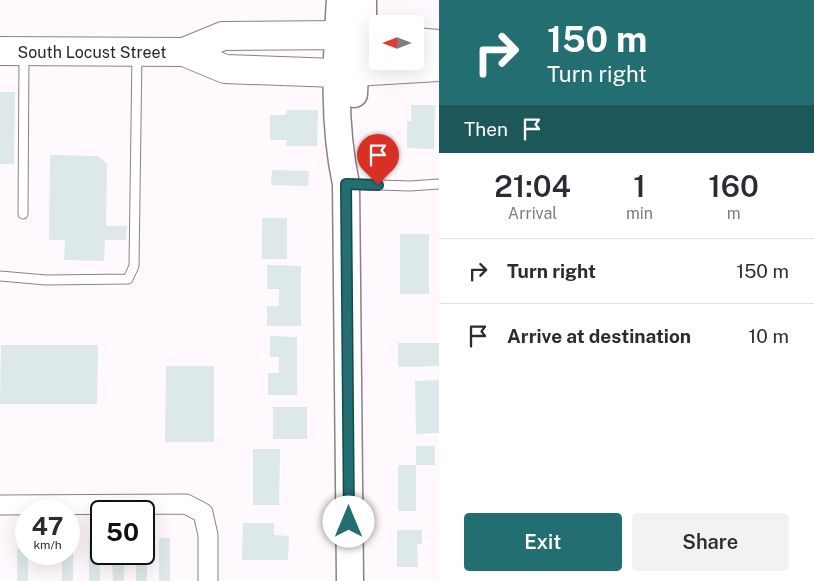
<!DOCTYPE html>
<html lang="en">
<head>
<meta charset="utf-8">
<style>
	body { margin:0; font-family:"Public Sans",sans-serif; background:#f2f2f3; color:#2b2b33; height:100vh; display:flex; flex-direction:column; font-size:19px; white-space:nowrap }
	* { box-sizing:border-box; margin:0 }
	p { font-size:16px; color:#7c7c81 }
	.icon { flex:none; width:28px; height:28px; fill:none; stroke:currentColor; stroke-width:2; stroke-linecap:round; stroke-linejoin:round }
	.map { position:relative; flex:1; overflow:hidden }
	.details { display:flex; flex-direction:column; background:#fff; width:375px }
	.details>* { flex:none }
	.hud { background:#236e71; color:#fff; overflow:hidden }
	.needle { width:32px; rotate:270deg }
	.controls { position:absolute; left:369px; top:15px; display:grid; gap:10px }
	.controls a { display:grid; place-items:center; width:55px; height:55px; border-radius:5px; background:#fff; box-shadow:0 5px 20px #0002; font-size:25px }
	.speed { position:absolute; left:15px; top:500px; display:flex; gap:10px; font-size:25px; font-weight:700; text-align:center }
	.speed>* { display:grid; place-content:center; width:65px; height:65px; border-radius:50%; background:#fff; box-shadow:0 5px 20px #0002; line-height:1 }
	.speed small { font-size:12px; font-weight:400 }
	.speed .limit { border:2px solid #111; border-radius:8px; background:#fff; color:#111 }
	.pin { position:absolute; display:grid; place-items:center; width:42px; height:42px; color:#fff; margin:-51px -21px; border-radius:50% 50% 50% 0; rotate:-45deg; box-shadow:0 0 5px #0007 }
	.pin .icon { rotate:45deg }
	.me { position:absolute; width:55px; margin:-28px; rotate:0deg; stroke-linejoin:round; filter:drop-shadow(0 0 4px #0008) }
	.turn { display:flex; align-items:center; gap:18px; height:105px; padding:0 25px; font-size:22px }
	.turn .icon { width:65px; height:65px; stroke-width:2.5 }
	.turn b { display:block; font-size:35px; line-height:42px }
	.then { display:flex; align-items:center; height:48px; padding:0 25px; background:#0003; gap:10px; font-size:19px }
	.eta { display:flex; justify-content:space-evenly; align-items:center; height:85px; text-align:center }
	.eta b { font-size:30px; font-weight:600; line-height:35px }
	.cta { display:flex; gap:10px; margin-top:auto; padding:10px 25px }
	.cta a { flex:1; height:58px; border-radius:5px; background:#236e71; color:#fff; font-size:20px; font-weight:600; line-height:58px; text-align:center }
	.cta a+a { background:#f2f2f3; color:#2b2b33 }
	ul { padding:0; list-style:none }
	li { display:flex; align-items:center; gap:15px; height:65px; padding:0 25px; border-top:1px solid #e1e1e2 }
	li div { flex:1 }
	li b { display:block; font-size:19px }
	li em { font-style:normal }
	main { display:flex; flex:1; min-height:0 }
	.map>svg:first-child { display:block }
	.building { fill:#dce8e9 }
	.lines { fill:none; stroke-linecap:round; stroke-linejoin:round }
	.lane-casing { stroke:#898187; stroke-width:11 }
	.street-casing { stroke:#898187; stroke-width:21 }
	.secondary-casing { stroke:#898187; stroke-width:29 }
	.primary-casing { stroke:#898187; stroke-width:30 }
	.lane { stroke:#fff; stroke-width:9 }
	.street { stroke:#fff; stroke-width:19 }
	.secondary { stroke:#fff; stroke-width:26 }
	.primary { stroke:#fff; stroke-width:28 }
	.route-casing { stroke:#174849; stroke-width:12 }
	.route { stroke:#236e71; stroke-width:9 }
	.labels { text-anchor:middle; stroke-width:4; stroke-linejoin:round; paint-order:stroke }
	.street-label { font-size:16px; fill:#292629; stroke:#fff }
</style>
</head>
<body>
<main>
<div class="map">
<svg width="439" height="581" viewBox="0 0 439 581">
	<rect width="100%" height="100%" fill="#fff9fe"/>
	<g class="building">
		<path d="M 0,92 L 15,92 L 14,164 L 0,164 Z"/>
		<path d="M 411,105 L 435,105 L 434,149 L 407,148 L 407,121 L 411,121 Z"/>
		<path d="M 287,110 L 318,110 L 317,146 L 286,146 L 287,140 L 270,140 L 270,115 L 286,115 Z"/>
		<path d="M 50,155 L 98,156 L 107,164 L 106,226 L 127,226 L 126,240 L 105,240 L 104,261 L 64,260 L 65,240 L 49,240 Z"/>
		<path d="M 272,170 L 309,171 L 308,186 L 271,185 Z"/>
		<rect x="262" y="218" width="25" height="41"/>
		<rect x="400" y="234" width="29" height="60"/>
		<path d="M 267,265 L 301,266 L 301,326 L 267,326 L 267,306 L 279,306 L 279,289 L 267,289 Z"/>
		<path d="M 270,336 L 297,337 L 297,395 L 268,395 L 268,373 L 279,373 L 279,357 L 270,357 Z"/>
		<path d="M 398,343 L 439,343 L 439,366 L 398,367 Z"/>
		<path d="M 1,345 L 98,345 L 97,404 L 0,404 Z"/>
		<path d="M 166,366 L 214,366 L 214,442 L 165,442 Z"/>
		<path d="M 439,380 L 439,433 L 416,434 L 415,381 Z"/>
		<rect x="273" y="407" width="34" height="32"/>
		<rect x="416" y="446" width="19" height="19"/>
		<path d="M 253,449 L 280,449 L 279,505 L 253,505 Z"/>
		<rect x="398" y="465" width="18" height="46"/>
		<path d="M 243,523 L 274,523 L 274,535 L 289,536 L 288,560 L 242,560 Z"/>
		<path d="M 397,530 L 422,530 L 422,544 L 417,544 L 418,567 L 397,567 Z"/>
		<path d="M 69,531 L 73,531 L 73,581 L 62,581 L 62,554 L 69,554 Z"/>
		<rect x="159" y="538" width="11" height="43"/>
		<path d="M 89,539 L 99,539 L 100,581 L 89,581 Z"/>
		<path d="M 144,539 L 147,539 L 147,581 L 136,581 L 136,554 L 144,554 Z"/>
		<path d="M 17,549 L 26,549 L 28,554 L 28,581 L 17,581 Z"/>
		<path d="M 112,554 L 124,554 L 124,581 L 113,581 Z"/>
	</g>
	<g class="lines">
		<g class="lane-casing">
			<g id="lane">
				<path d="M 349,184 L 410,186 L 439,184"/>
				<path d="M 23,214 L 24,55"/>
				<path d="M 0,276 L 46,280 L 128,279 L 134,266 L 137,53"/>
			</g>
		</g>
		<g class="street-casing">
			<path id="street" d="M 0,505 L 186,504 L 203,513 L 208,535 L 208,581"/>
		</g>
		<g class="secondary-casing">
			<g id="secondary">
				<path d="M 340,0 C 336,61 333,124 346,184 L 350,581"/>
				<path d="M 354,94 L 355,72 L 363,38 L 363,0"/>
			</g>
		</g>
		<g class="primary-casing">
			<g id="primary">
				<path d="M 415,42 L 439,44"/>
				<path d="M 0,51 L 184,52 L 225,69 L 336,73 L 439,67"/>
				<path d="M 184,52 L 223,36 L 338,35 L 378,39"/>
			</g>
		</g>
		<use href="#lane" class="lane"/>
		<use href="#street" class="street"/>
		<use href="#secondary" class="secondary"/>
		<use href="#primary" class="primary"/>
	</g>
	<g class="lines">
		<g class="route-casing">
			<path id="route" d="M 349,522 L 346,184 L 378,185"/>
		</g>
		<use href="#route" class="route"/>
	</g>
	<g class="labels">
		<g class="street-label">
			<text x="92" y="58">South Locust Street</text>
		</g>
	</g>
</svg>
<div class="controls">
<a><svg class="needle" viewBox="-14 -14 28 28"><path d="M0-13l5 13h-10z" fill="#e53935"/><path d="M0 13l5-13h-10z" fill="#7c7c81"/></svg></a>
</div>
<div class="speed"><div>47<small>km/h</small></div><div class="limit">50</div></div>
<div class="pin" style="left:378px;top:185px;background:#d93025"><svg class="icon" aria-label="arrive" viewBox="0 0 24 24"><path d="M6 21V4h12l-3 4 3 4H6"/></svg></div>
<svg class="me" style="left:349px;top:522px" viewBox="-20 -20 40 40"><circle r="19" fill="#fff"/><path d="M0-13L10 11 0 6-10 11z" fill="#236e71"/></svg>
</div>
<section class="details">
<div class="hud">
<div class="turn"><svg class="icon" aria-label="right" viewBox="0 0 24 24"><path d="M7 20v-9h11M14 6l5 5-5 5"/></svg><div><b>150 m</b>Turn right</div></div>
<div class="then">Then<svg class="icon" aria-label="arrive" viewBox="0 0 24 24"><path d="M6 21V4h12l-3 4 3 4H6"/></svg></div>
</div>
<div class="eta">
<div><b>21:04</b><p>Arrival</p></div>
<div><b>1</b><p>min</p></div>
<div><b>160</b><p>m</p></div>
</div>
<ul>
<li><svg class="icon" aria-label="right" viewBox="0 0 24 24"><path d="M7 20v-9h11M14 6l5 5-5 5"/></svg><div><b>Turn right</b></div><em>150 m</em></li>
<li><svg class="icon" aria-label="arrive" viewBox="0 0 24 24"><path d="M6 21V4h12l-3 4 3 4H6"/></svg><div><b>Arrive at destination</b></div><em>10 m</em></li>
</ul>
<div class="cta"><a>Exit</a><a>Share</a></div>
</section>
</main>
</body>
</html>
